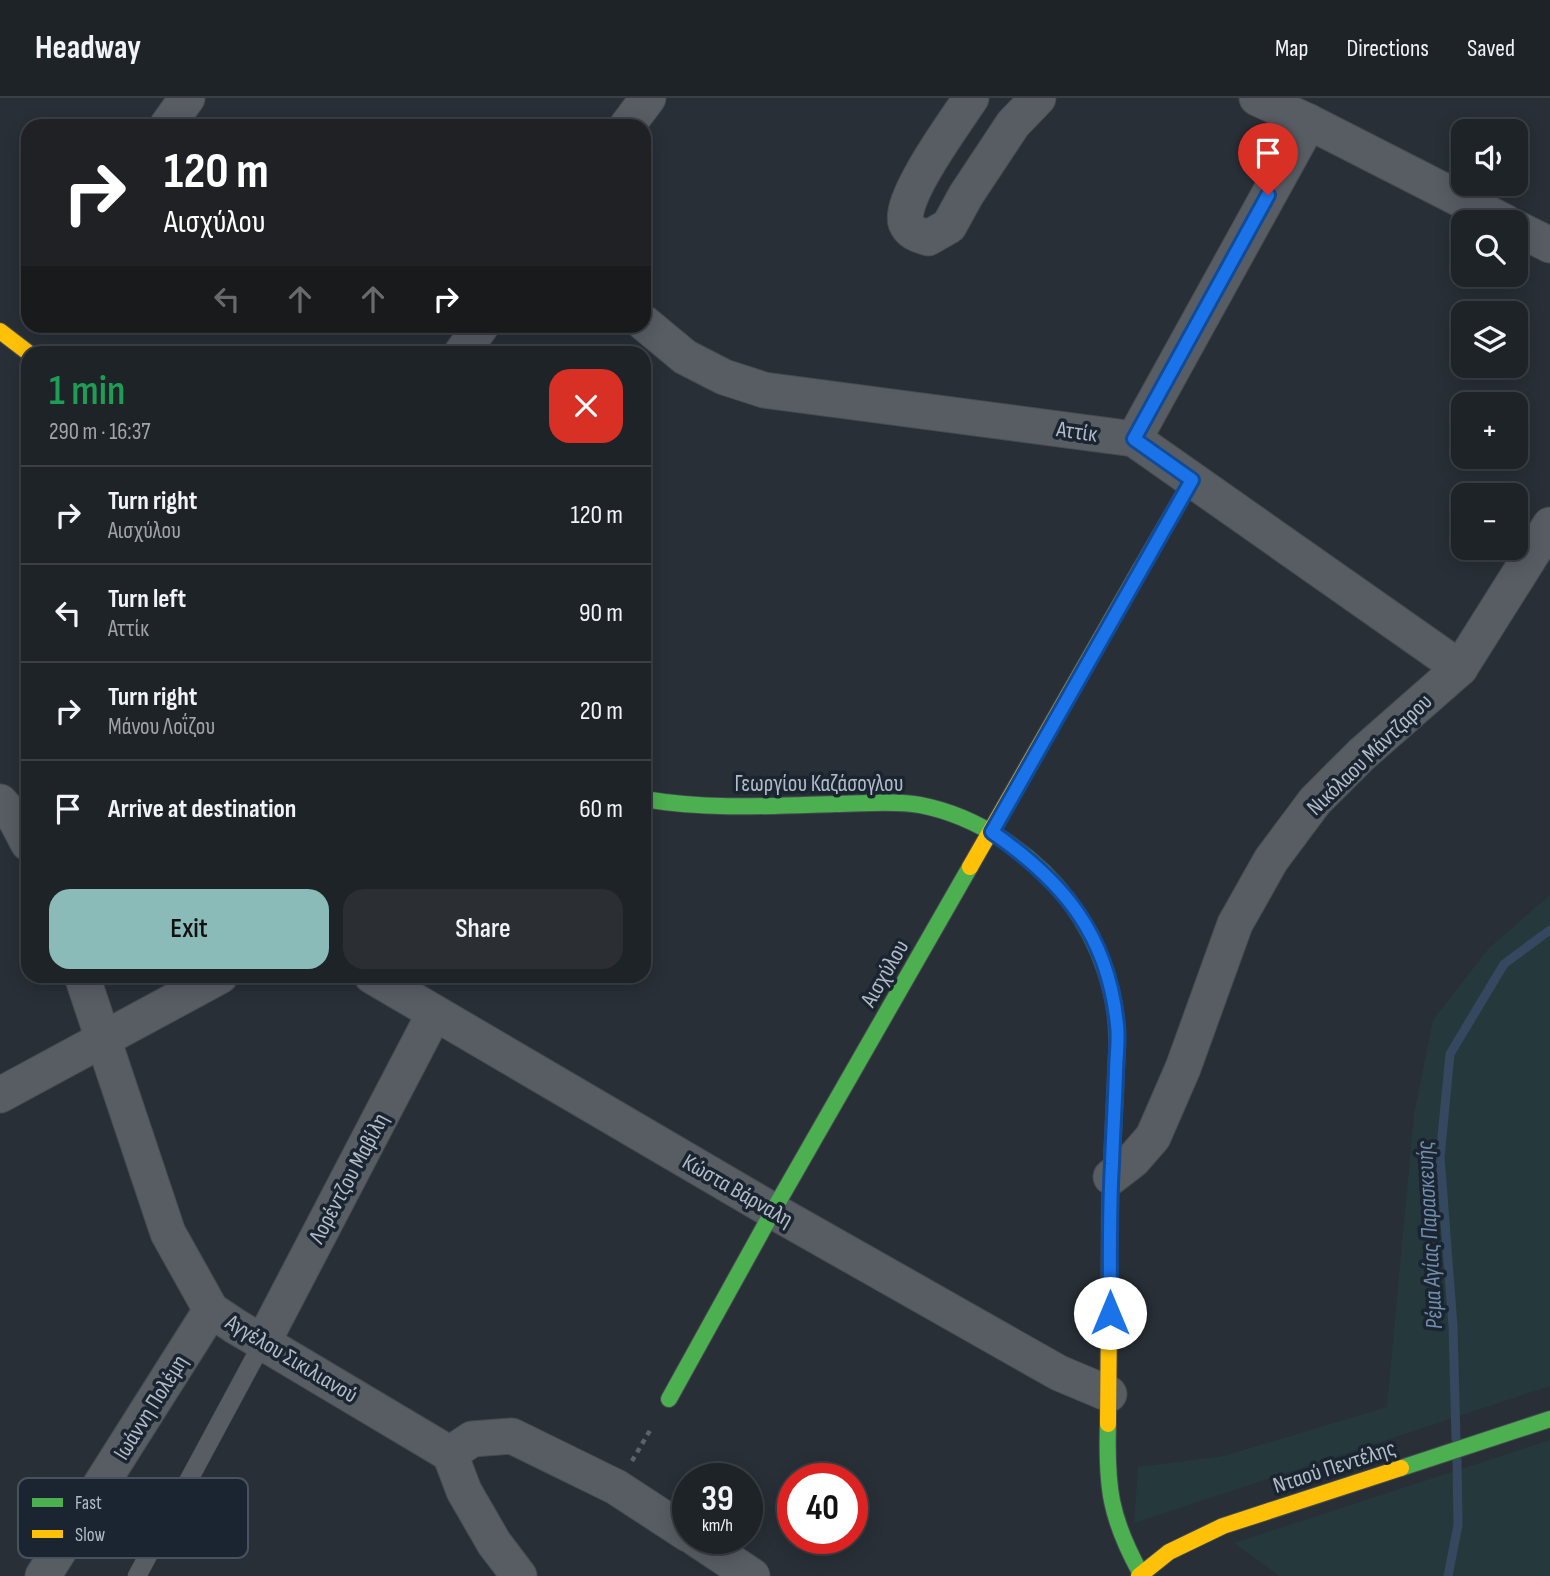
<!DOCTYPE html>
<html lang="en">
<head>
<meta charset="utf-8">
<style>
	body { margin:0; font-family:"Sofia Sans Condensed",sans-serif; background:#2b2f34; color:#f1f3f6; height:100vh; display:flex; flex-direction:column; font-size:26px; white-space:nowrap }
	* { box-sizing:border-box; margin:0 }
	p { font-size:23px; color:#a1a4a8 }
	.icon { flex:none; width:38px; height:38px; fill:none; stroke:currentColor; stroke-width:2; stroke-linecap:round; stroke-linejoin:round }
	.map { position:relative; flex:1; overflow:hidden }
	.details { position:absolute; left:21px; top:248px; width:630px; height:637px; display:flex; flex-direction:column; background:#1e2328; border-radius:21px; box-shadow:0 4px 18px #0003,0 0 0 2px #3c4045 }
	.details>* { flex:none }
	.hud { position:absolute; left:21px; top:21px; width:630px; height:214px; border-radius:21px; box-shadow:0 4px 18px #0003,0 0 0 2px #3c4045; background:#202124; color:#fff; overflow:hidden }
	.buttons { position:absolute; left:1451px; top:21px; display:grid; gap:14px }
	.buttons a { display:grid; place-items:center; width:77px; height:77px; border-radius:14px; background:#1e2328; box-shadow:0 4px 18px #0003,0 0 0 2px #3c4045; font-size:35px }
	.speed { position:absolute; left:672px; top:1365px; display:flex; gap:14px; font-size:35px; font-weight:700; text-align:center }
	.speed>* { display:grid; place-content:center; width:91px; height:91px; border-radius:50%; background:#1e2328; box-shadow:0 4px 18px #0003,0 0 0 2px #3c4045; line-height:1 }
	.speed small { font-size:18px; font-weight:400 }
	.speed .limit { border:10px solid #d22; background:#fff; color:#111 }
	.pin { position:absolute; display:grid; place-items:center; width:60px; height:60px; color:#fff; margin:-72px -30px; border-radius:50% 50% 50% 0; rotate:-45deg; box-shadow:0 0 7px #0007 }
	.pin .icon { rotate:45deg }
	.me { position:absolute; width:77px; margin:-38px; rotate:0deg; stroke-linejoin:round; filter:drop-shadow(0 0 5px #0008) }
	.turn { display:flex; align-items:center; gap:24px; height:147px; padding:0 28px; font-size:32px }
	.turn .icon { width:91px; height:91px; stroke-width:2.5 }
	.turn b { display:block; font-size:49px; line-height:60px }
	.lanes { display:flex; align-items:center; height:66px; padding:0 28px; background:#0003; justify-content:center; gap:35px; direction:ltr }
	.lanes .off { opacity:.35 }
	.round { display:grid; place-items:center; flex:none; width:74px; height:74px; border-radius:21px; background:#2b2f34 }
	.head { display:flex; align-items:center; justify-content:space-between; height:119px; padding:0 28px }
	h1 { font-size:42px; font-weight:600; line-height:52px; color:#1e9e55 }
	.primary-button { display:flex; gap:14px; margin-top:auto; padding:14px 28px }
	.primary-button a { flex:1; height:80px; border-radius:21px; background:#8bbbb9; color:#111; font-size:28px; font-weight:600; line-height:80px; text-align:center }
	.primary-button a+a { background:#2b2f34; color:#f1f3f6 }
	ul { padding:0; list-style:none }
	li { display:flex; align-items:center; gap:21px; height:98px; padding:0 28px; border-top:2px solid #3c4045 }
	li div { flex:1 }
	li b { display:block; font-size:26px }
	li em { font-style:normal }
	header { display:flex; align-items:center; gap:42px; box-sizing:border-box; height:98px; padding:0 35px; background:#1e2328; border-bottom:2px solid #3c4045 }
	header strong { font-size:33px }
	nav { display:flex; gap:38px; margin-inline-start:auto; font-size:24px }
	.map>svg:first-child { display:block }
	.green { fill:#25393c }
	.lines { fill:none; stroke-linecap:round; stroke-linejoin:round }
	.stream { stroke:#35485f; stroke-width:9 }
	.lane-casing { stroke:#464b51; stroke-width:19 }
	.street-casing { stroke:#464b51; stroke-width:37 }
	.fast-casing { stroke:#464b51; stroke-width:18 }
	.slow-casing { stroke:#464b51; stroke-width:18 }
	.path { stroke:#5b6268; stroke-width:4.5; stroke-dasharray:5 5; stroke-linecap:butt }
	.lane { stroke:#585d64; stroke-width:18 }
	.street { stroke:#585d64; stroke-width:35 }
	.fast { stroke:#4caf50; stroke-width:16 }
	.slow { stroke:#ffc107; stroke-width:16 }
	.route-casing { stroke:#114b97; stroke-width:18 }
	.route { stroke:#1a73e8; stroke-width:12 }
	.labels { text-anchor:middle; stroke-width:7; stroke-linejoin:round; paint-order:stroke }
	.street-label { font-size:23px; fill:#b2bbc7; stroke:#1b2531 }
	.water-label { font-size:24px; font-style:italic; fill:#718dab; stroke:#1b2531 }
	.key { fill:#1b2531; stroke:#48525e; stroke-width:2 }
	.key-label { font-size:19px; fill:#b2bbc7 }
</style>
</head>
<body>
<header>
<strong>Headway</strong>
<nav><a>Map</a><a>Directions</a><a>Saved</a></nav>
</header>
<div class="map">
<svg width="1550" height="1478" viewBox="0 0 1550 1478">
	<rect width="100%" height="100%" fill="#282f36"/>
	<g class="green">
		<path d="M 1550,797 L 1550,1288 L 1134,1425 L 1138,1369 L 1224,1358 L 1387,1309 L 1414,1017 L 1433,922 L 1489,850 Z"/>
		<path d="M 1550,1342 L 1550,1478 L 1280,1478 L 1234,1445 Z"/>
	</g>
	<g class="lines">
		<g class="stream">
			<path d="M 1456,1341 L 1453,1228 L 1440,1059 L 1450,956 L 1504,866 L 1550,832"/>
			<path d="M 1448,1478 L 1458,1427 L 1457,1362"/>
		</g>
		<g class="lane-casing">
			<path id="lane" d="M 137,1478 L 263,1244"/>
		</g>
		<g class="street-casing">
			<g id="street">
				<path d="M 971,0 C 956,23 898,101 906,125 C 910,135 919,137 928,140 L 949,128 L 966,97 L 1013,26 L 1038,0"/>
				<path d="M 1257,0 L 1309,24 L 1505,124"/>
				<path d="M 167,28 L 187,0"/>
				<path d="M 627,28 L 648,0"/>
				<path d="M 1516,130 L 1550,147"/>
				<path d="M 644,225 L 685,259 L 724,279 L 764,292 L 1134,341 L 1460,570"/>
				<path d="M 461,256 L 481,228"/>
				<path d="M 1134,341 L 1309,24"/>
				<path d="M 0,704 L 16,722 L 28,745"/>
				<path d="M 82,878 L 168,1135 L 211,1212 L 235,1228 L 450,1356 L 472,1341 L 512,1338 L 616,1389 L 688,1436"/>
				<path d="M 372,878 L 773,1113 L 1059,1275 L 1109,1296"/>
				<path d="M 0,997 L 220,878"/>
				<path d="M 1111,1079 L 1133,1062 L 1153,1039 L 1183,970 L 1235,826 L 1271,762 L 1315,703 L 1361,657 L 1460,570 L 1550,427"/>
				<path d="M 263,1244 L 434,916"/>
				<path d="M 450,1356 L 464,1393 L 494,1445 L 519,1478"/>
				<path d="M 695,1440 L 752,1478"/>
				<path d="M 43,1478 L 211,1212"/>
			</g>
		</g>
		<g class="fast-casing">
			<g id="fast">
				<path d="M 1141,470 L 1192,382"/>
				<path d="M 644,701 C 708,712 771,708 835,706 C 863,706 892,702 920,707 C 978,718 1035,757 1069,803 C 1101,846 1119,899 1117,952"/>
				<path d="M 669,1301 L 773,1113 L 970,769"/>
				<path d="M 1108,1326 C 1106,1389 1110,1420 1141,1476"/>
				<path d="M 1401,1370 L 1550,1321"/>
			</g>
		</g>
		<g class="slow-casing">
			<g id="slow">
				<path d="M 0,233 L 30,256"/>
				<path d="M 970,769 L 1141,470"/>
				<path d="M 1108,1326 L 1110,1103 L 1117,952"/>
				<path d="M 1139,1478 L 1169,1454 L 1223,1428 L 1401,1370"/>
			</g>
		</g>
		<path class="path" d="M 632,1363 L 652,1329"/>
		<use href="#lane" class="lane"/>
		<use href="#street" class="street"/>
		<use href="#fast" class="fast"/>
		<use href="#slow" class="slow"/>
	</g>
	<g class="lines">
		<g class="route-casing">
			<path id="route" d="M 1110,1215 C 1110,1165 1109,1115 1112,1066 C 1113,1035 1115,1005 1116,975 C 1116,959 1119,943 1117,927 C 1108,837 1064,784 992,734 L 1192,382 L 1134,341 L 1268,97"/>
		</g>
		<use href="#route" class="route"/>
	</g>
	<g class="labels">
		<g class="street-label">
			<text transform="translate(1077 333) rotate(8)" y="8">Αττίκ</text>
			<text transform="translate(1369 656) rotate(-44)" y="8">Νικόλαου Μάντζαρου</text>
			<text x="819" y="693">Γεωργίου Καζάσογλου</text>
			<text transform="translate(884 875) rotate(-60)" y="8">Αισχύλου</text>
			<text transform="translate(348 1080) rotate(-62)" y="8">Λορέντζου Μαβίλη</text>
			<text transform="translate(738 1092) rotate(30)" y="8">Κώστα Βάρναλη</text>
			<text transform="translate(292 1260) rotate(31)" y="8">Αγγέλου Σικιλιανού</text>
			<text transform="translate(150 1309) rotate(-58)" y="8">Ιωάννη Πολέμη</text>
			<text transform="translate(1334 1368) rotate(-18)" y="8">Νταού Πεντέλης</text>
		</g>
		<g class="water-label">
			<text transform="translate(1429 1137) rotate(-93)" y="8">Ρέμα Αγίας Παρασκευής</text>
		</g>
	</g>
	<rect x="18" y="1380" width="230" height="80" rx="10" class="key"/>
	<rect x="32" y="1400" width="31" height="9" fill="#4caf50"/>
	<rect x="32" y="1432" width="31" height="8" fill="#ffc107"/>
	<g class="key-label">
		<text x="75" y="1411">Fast</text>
		<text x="75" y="1443">Slow</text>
	</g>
</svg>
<div class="buttons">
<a><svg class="icon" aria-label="sound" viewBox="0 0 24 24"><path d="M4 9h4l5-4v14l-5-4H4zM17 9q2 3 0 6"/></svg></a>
<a><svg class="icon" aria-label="search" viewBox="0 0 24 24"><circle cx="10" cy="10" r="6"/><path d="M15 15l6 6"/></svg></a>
<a><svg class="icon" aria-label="layers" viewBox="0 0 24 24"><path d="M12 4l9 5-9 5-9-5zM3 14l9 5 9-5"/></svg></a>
<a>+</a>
<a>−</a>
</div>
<div class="speed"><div>39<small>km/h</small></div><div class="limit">40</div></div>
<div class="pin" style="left:1268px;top:97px;background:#d93025"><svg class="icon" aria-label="arrive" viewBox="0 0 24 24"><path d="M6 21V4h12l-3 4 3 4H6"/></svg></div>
<svg class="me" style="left:1110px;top:1215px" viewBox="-20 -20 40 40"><circle r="19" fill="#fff"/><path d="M0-13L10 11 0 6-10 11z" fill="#1a73e8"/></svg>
<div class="hud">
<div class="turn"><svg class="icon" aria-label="right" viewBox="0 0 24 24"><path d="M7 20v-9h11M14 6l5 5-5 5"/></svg><div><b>120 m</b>Αισχύλου</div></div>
<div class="lanes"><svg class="icon off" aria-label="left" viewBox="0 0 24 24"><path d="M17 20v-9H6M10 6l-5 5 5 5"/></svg><svg class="icon off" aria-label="ahead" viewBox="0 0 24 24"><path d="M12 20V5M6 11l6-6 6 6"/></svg><svg class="icon off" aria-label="ahead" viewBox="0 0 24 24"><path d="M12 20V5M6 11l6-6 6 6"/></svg><svg class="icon" aria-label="right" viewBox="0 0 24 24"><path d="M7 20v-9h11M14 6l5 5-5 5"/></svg></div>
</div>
<section class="details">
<div class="head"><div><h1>1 min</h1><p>290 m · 16:37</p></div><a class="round" style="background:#d93025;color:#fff"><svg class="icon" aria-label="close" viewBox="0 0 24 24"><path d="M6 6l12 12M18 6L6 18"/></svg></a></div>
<ul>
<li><svg class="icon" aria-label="right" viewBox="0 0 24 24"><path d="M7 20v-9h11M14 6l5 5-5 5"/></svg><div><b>Turn right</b><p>Αισχύλου</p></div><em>120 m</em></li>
<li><svg class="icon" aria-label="left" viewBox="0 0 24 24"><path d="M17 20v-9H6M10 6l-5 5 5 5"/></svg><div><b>Turn left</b><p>Αττίκ</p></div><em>90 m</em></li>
<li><svg class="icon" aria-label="right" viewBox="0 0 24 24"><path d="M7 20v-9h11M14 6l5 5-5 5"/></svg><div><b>Turn right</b><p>Μάνου Λοΐζου</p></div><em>20 m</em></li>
<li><svg class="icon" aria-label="arrive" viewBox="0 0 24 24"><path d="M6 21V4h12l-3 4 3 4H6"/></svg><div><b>Arrive at destination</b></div><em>60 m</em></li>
</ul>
<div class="primary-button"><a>Exit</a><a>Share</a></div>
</section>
</div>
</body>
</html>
